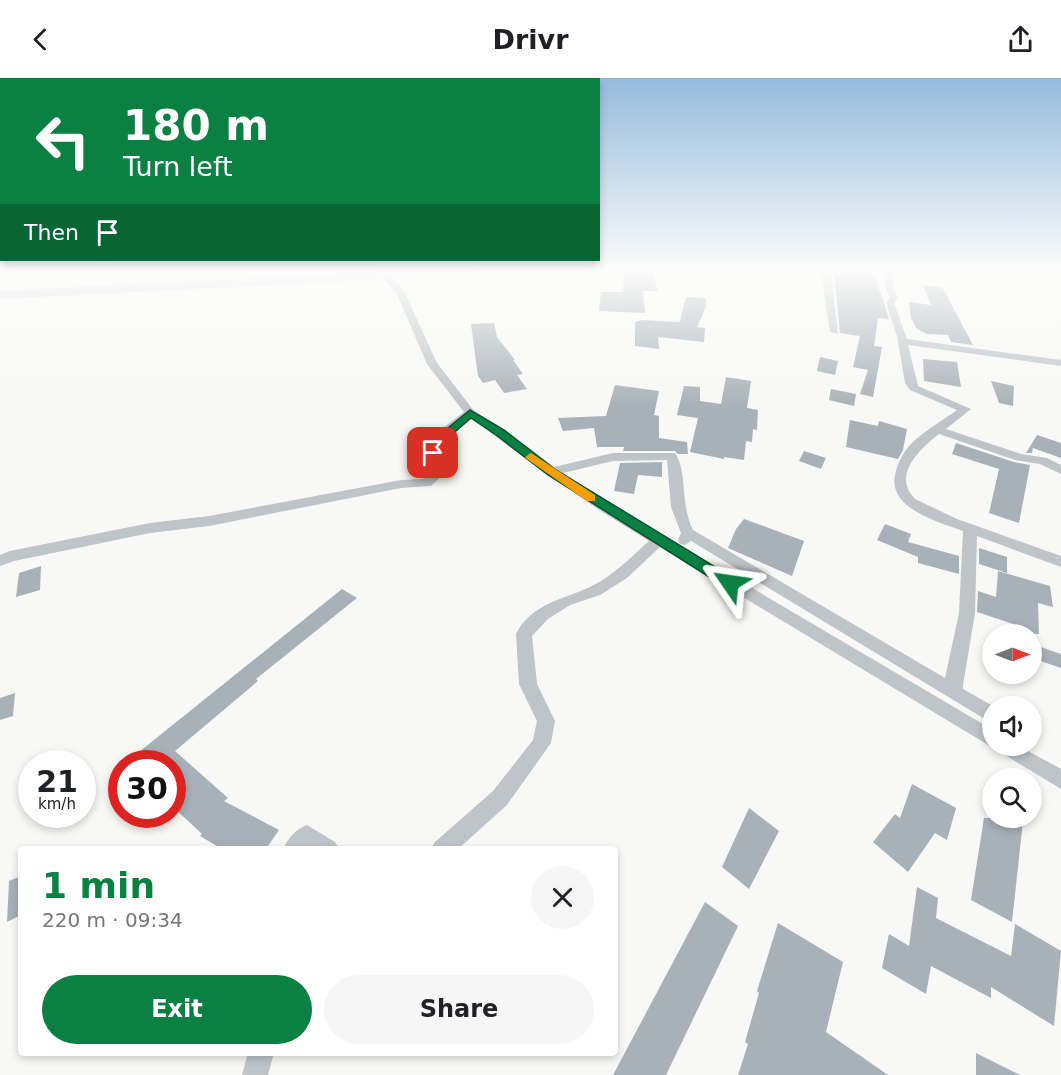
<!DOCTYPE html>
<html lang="en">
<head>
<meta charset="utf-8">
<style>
	body { margin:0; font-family:"DejaVu Sans",sans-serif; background:#f6f6f6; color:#202124; height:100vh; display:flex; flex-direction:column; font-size:22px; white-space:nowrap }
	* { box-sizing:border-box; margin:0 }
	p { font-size:20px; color:#757577 }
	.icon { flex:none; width:33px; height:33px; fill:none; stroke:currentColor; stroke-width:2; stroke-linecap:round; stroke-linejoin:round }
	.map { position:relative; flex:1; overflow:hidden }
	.sheet { position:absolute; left:18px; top:768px; width:600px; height:210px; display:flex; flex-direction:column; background:#fff; border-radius:6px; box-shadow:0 3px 9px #0003 }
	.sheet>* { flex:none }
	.guide { position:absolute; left:0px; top:0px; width:600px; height:183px; box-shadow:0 3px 9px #0003; background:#0b8043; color:#fff; overflow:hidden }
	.needle { width:39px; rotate:90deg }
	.tools { position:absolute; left:982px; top:546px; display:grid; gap:12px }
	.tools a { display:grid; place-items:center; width:60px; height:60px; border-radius:50%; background:#fff; box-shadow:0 3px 9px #0003; font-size:30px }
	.speed { position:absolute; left:18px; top:672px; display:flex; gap:12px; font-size:30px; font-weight:700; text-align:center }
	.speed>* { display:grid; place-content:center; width:78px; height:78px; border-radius:50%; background:#fff; box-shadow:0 3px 9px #0003; line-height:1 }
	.speed small { font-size:15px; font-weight:400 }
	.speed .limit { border:9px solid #d22; background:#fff; color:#111 }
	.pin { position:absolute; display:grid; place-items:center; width:51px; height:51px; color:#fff; margin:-26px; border-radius:12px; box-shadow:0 3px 9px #0006 }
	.me { position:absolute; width:66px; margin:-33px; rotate:302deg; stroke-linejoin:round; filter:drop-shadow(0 0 4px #0008) }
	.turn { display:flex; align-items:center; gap:21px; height:126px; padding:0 24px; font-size:27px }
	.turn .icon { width:78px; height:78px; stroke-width:2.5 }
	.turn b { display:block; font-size:42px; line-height:51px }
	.then { display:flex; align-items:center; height:57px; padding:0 24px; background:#0003; gap:12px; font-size:22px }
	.round { display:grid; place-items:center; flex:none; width:63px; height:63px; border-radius:32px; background:#f6f6f6 }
	.summary { display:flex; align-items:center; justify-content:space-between; height:102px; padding:0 24px }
	h1 { font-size:36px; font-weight:700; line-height:45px; color:#0b8043 }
	.primary-button { display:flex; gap:12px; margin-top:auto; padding:12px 24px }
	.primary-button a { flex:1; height:69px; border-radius:36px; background:#0b8043; color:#fff; font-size:24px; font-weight:700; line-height:69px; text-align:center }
	.primary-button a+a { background:#f6f6f6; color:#202124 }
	header { display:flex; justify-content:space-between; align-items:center; height:78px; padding:0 24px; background:#fff; font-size:27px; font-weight:700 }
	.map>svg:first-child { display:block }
	.building { fill:#a8b1b7 }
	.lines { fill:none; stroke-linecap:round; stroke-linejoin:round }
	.street { fill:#bfc4c8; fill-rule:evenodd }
	.secondary { fill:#d6dade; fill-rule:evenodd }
	.route { fill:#0b8043; stroke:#07532c; stroke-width:1.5 }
	.slow { fill:#f59e0b }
</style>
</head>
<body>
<header><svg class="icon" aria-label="back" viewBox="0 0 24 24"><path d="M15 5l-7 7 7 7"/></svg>Drivr<svg class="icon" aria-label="share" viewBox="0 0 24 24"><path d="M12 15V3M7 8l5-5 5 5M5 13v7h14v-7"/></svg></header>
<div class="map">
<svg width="1061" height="997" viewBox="0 0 1061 997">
	<rect width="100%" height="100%" fill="#f8f8f6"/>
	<g class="building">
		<path d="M 831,191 L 873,194 L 884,225 L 889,241 L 878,240 L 874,268 L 882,269 L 873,319 L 860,316 L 868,292 L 853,289 L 860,258 L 840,255 L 835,202 Z"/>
		<path d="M 624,194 L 652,194 L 658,213 L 643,213 L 645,235 L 599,233 L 601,214 L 623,214 Z"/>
		<path d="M 923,207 L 942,209 L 973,267 L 951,264 L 948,257 L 927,256 L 917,251 L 911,240 L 909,224 L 931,227 Z"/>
		<path d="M 686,219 L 706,220 L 706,229 L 697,249 L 705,250 L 704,264 L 658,259 L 659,271 L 635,268 L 635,244 L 642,242 L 680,244 Z"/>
		<path d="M 494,245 L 497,259 L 515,282 L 513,282 L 523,296 L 517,297 L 527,311 L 504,315 L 495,302 L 483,305 L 478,298 L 471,246 Z"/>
		<path d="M 820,279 L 838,283 L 835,297 L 817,293 Z"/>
		<path d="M 923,281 L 957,284 L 961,309 L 924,303 Z"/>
		<path d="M 726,299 L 751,303 L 747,330 L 758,332 L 757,352 L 753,351 L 752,364 L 746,363 L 744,382 L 724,379 L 724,381 L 690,374 L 698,340 L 677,337 L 684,308 L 700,309 L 700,323 L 721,326 Z"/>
		<path d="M 991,303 L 1014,308 L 1013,328 L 999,325 Z"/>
		<path d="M 615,307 L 659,313 L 654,337 L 659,338 L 659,360 L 687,364 L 688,376 L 678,376 L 675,373 L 623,373 L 624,369 L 597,369 L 594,350 L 563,353 L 558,340 L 606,338 Z"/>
		<path d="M 831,311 L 856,316 L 854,328 L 829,322 Z"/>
		<path d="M 850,342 L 878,348 L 879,343 L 907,351 L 903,372 L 898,381 L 846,369 Z"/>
		<path d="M 1037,357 L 1061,365 L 1061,380 L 1033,370 L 1032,375 L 1026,375 Z"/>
		<path d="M 956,365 L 1014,384 L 1030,387 L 1019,445 L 989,435 L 999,391 L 952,376 Z"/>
		<path d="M 804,373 L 826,380 L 821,391 L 799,383 Z"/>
		<path d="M 662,384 L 662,399 L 638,397 L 634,416 L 614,413 L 620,385 Z"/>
		<path d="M 744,441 L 804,463 L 792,498 L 728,470 L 736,451 Z"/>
		<path d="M 885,446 L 911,456 L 908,464 L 959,478 L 959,496 L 918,485 L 918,479 L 877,462 Z"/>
		<path d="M 979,470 L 1007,479 L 1007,495 L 979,486 Z"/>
		<path d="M 41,488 L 40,512 L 16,519 L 19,495 Z"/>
		<path d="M 998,493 L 1050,508 L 1053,529 L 1038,525 L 1039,556 L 1013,556 L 1013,546 L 977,534 L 978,513 L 996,519 Z"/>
		<path d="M 342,511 L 357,520 L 256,601 L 258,603 L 175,673 L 228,720 L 224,723 L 279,752 L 266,771 L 222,771 L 200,758 L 202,756 L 172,728 L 172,686 L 124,686 Z"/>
		<path d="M 1032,566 L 1061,576 L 1061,590 L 1032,580 Z"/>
		<path d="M 15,615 L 13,638 L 0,642 L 0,620 Z"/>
		<path d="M 912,706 L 956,730 L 947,762 L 935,755 L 908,794 L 873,764 L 895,736 L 900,740 Z"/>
		<path d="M 749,730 L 779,753 L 749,811 L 722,789 Z"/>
		<path d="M 984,740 L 1015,740 L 1023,743 L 1012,844 L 971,822 Z"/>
		<path d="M 21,798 L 21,837 L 7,844 L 9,803 Z"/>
		<path d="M 917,809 L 938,820 L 936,840 L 1011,878 L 1015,846 L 1061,873 L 1054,948 L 991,909 L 991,920 L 931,888 L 926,916 L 882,890 L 889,856 L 909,868 Z"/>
		<path d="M 705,824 L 738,848 L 666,997 L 613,997 Z"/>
		<path d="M 778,845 L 843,884 L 826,954 L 888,997 L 738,997 L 748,966 L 745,964 L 759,915 L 757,913 Z"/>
		<path d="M 976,975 L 1020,997 L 976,997 Z"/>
	</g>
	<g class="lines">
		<g class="street">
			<path d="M 373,190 L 382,190 L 404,213 L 437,285 L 474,333 L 504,351 L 554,389 L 613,375 L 675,375 C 688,394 680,427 693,452 L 945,600 L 959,535 L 963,453 C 939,444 888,431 895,397 C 897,387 902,376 909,368 C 922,354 942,343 957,332 L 910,312 L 905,305 L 897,258 L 886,225 L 890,219 L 885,210 L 885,190 L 893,190 L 893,210 L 898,219 L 894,225 L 907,261 L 1061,282 L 1061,288 L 908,267 L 918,308 L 971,331 L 946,351 L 1021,376 L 1047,380 L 1061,387 L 1061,396 L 1040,386 L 1015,382 L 939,356 C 921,370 891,397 915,421 L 957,441 L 1061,478 L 1061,489 L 977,458 L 975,535 L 963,607 L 963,611 L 993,628 L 993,646 L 691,463 L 685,467 L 680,466 L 678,462 L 681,455 L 671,429 L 667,382 L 613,383 L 563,395 L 606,424 L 993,652 L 993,668 L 1019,668 L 1061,691 L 1061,711 L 660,469 L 627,500 L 600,517 L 570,527 L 548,541 L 532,558 L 537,606 L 555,643 L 551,665 L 507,727 L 458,771 L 431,771 L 435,764 L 493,713 L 533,662 L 537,643 L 519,606 L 516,556 C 532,525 562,522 590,509 C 613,498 631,479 649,463 L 596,430 L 470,340 C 444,359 439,366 441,399 L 431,408 L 401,410 L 209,448 L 150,455 L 14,483 L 0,488 L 0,477 L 10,473 L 150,445 L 209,438 L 401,402 L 423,401 L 429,397 C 426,362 436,354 464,334 L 427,286 L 396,214 Z"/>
			<path d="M 820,190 L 828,190 L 831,197 L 838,256 L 830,254 Z"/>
			<path d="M 307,747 L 335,764 L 339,771 L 283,771 C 288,760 296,751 307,747 Z"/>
			<path d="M 248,975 L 274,975 L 268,997 L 242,997 Z"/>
		</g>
		<path class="secondary" d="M 441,190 L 483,190 L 478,193 L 412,200 L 0,221 L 0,213 Z"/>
	</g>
	<linearGradient id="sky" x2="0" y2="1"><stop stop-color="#95bbdc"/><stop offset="0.58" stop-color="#fcfcfb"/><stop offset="1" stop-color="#fcfcfb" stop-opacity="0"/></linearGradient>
	<rect width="1061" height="330" fill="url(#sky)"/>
	<path class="route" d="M 470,332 L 504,352 L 556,392 L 735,501 L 737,505 L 735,509 L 725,509 L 548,397 L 496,357 L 471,340 L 441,366 L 437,377 L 429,377 L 428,375 L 432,363 Z"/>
	<path class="slow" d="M 531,375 L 595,417 L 595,423 L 587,423 L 527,381 L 525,379 Z"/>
</svg>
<div class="tools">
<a><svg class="needle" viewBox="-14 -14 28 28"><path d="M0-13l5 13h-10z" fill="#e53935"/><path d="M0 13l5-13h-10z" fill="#757577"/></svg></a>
<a><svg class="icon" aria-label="sound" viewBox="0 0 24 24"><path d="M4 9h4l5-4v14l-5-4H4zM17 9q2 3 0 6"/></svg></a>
<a><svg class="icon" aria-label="search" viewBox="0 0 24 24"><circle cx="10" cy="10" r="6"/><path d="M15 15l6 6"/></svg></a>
</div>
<div class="speed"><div>21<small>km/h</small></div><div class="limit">30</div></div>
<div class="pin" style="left:433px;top:375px;background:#d93025"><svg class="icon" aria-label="arrive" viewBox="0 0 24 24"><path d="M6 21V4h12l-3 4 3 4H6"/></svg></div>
<svg class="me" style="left:730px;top:505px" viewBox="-20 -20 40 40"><path d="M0-17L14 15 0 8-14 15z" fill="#0b8043" stroke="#fff" stroke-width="4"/></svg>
<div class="guide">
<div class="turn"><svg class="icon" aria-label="left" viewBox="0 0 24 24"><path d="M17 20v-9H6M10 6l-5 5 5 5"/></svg><div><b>180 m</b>Turn left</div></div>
<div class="then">Then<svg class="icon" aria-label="arrive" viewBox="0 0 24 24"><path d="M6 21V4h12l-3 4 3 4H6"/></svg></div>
</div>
<section class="sheet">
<div class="summary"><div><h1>1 min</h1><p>220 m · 09:34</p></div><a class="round"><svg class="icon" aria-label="close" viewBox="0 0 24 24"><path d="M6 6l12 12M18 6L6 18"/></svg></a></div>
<div class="primary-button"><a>Exit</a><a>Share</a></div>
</section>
</div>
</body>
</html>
